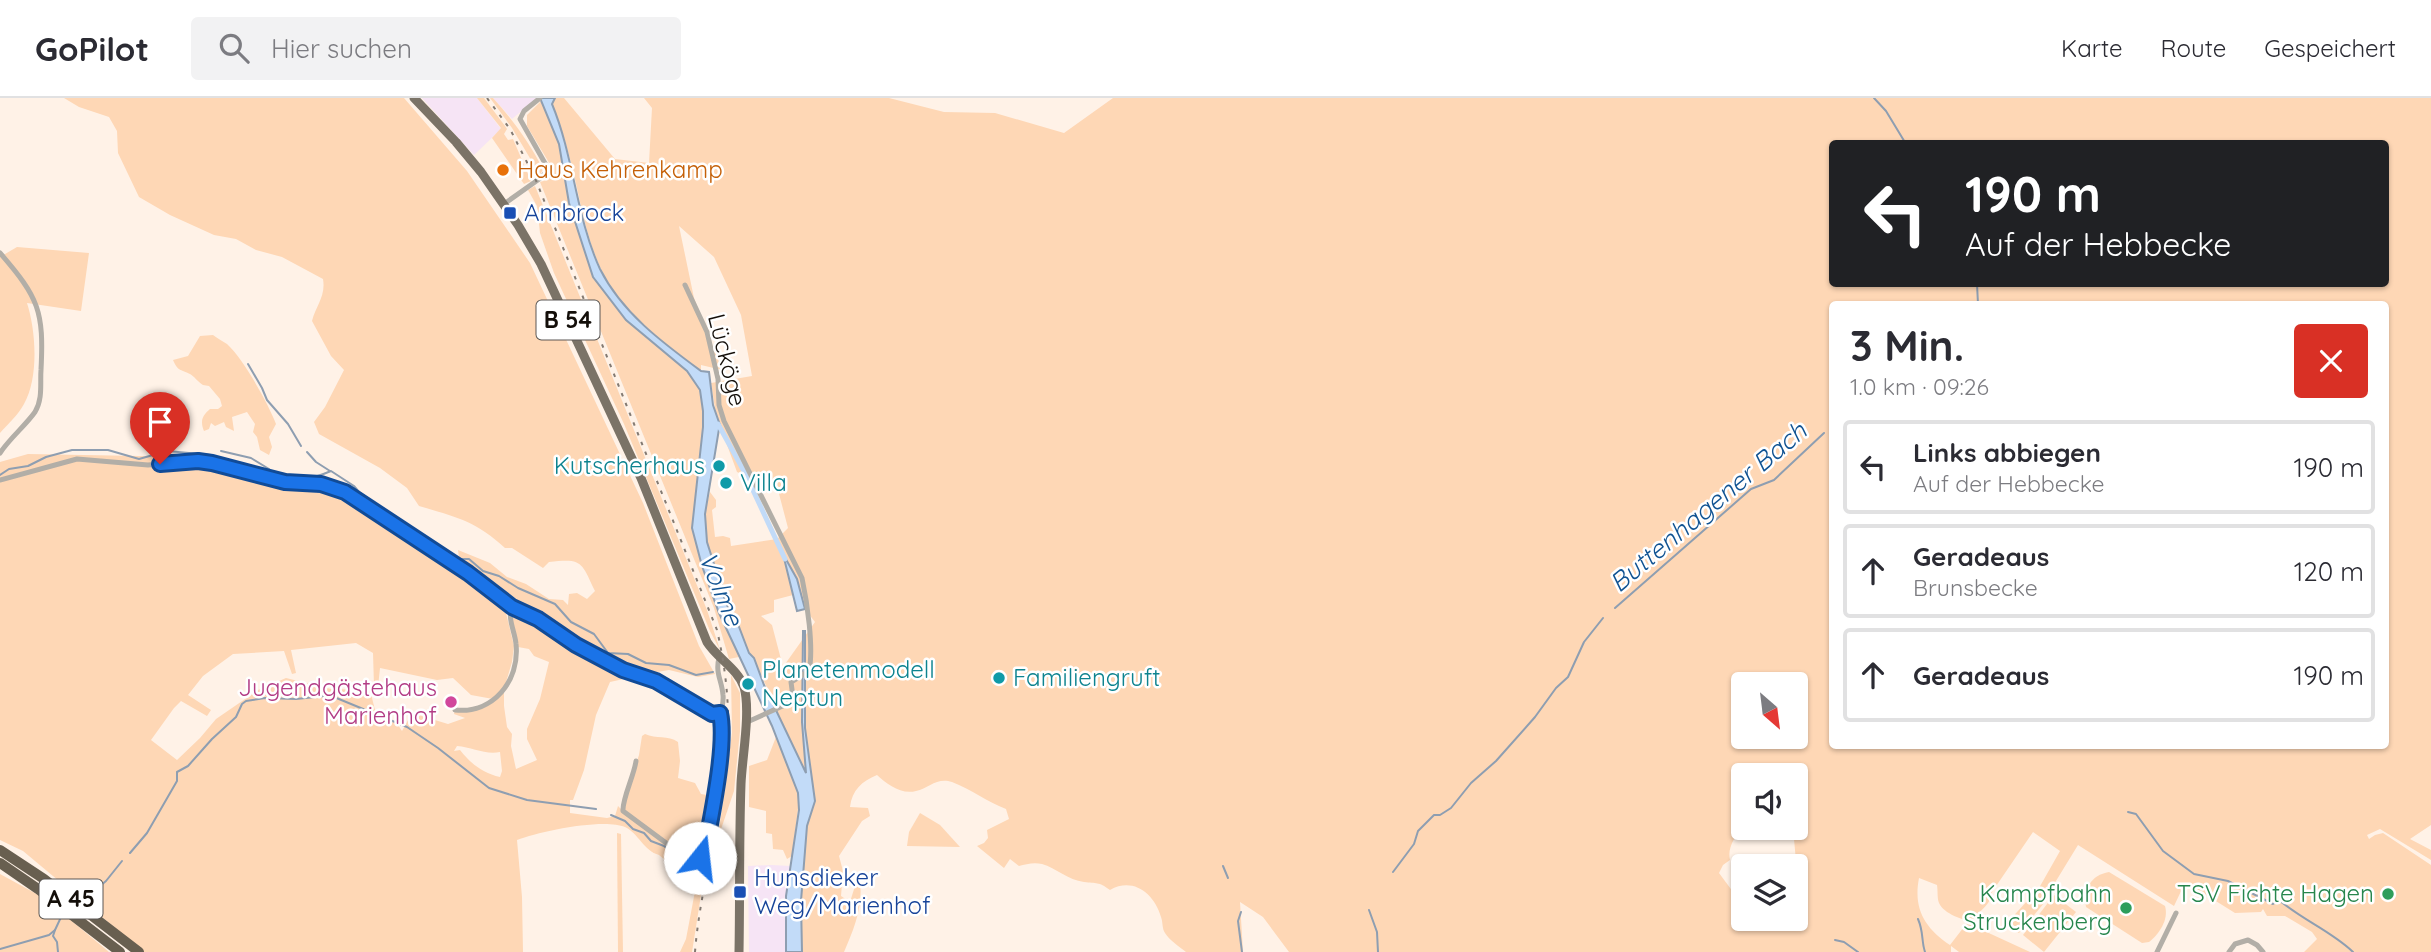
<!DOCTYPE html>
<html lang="de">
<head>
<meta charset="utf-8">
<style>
	body { margin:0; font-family:Quicksand,sans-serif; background:#f2f2f3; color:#2b2b33; height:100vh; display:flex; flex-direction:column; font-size:26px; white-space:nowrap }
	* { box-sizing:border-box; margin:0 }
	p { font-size:23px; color:#7c7c81 }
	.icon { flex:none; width:38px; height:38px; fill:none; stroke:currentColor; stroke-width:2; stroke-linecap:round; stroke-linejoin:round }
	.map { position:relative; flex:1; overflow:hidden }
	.sheet { position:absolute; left:1829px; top:203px; width:560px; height:448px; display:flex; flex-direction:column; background:#fff; border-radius:7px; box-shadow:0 2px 5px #0004 }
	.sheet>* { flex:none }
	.banner { position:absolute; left:1829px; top:42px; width:560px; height:147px; border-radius:7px; box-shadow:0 2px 5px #0004; background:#202124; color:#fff; overflow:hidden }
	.needle { width:46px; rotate:152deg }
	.controls { position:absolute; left:1731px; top:574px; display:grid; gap:14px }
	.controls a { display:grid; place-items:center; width:77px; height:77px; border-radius:7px; background:#fff; box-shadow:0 2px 5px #0004; font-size:35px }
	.pin { position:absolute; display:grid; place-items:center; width:60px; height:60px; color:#fff; margin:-72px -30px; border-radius:50% 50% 50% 0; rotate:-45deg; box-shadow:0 0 7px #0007 }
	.pin .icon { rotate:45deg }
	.me { position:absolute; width:77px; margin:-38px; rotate:16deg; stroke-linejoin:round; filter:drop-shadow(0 0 5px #0008) }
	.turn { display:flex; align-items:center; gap:24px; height:147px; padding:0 21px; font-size:32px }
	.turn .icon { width:91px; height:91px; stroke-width:2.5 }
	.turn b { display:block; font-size:49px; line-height:60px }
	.round { display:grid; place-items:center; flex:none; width:74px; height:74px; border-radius:7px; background:#f2f2f3 }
	.overview { display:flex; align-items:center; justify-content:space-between; height:119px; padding:0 21px }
	h1 { font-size:42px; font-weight:700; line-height:52px }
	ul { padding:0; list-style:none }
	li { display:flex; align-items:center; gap:21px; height:94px; margin:0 14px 10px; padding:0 7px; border:4px solid #e1e1e2; border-radius:7px }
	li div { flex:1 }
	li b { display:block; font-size:26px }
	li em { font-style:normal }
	header { display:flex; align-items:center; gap:42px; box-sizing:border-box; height:98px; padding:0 35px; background:#fff; border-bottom:2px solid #e1e1e2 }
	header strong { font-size:33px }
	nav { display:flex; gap:38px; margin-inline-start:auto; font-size:24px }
	.search { width:490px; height:63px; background:#f2f2f3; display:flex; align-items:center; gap:18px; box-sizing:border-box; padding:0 24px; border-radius:7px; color:#7c7c81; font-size:26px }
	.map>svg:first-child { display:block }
	.industrial { fill:#f6e4f5 }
	.green { fill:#fed7b5; fill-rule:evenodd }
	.water { fill:#c2dbf8; stroke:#8e9eb1; stroke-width:2 }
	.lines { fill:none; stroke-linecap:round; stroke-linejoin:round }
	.stream { stroke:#8e9eb1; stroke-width:2 }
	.canal { stroke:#c2dbf8; stroke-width:5 }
	.minor { stroke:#b2aea7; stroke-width:5 }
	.primary { stroke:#7b7367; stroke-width:9 }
	.motorway { stroke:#685f50; stroke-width:10 }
	.rail { stroke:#837a72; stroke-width:2; stroke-dasharray:3.5 7; stroke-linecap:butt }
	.route-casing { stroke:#114b97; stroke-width:18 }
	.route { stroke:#1a73e8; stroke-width:12 }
	.food-dot { fill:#e8710a; stroke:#fff; stroke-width:2.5 }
	.transit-dot { fill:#1a4fb4; stroke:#fff; stroke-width:2.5 }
	.culture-dot { fill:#0f9aa8; stroke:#fff; stroke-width:2.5 }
	.hotel-dot { fill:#d1479c; stroke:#fff; stroke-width:2.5 }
	.leisure-dot { fill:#2e9e5b; stroke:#fff; stroke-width:2.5 }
	.labels { text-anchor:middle; stroke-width:5; stroke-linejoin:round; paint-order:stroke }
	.shield { fill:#fff; stroke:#5a5754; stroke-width:2 }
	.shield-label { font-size:23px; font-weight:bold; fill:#140f0a }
	.food-label { font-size:24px; fill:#c56008; stroke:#fff; text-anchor:start }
	.transit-label { font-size:24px; fill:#164399; stroke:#fff; text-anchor:start }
	.street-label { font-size:24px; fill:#140f0a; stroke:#fff }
	.culture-label { font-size:24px; fill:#0d838f; stroke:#fff; text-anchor:start }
	.hotel-label { font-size:24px; fill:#b23c85; stroke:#fff; text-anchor:end }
	.leisure-label { font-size:24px; fill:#27864d; stroke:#fff; text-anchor:end }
	.water-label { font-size:26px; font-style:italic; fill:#115392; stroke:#fff }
</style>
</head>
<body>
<header>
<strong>GoPilot</strong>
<div class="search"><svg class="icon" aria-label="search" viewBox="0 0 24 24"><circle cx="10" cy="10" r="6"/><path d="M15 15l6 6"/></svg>Hier suchen</div>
<nav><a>Karte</a><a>Route</a><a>Gespeichert</a></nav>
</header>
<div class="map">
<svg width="2431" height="854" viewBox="0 0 2431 854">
	<rect width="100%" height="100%" fill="#fff2e7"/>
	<g class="industrial">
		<path d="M 422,0 L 477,0 L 501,31 L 474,57 Z"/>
		<path d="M 493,0 L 537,0 L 512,21 Z"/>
		<path d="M 771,767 L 791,768 L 786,798 L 786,854 L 749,854 L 748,768 Z"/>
	</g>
	<g class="green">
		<path d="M 64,0 L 404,0 L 467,73 L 530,165 L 643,405 L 699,548 L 715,576 L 698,579 L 669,572 L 645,576 L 624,570 L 511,506 L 506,515 L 514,548 L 512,564 L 504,591 L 504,608 L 507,629 L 512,636 L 511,648 L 516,671 L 537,662 L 527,641 L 527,631 L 540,601 L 549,564 L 534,558 L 529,551 L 518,549 L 511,515 L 512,512 C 531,517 545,530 561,540 C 585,554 611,570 637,578 L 610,584 L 596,617 L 584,672 L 573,702 L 570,702 L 570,715 L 607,720 L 615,718 L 618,708 L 621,711 L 639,657 L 642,638 L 645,636 C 656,641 668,637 678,644 L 680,663 L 678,680 L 695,685 L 701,696 L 713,698 L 704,752 L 707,759 L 692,854 L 680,854 L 686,841 L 696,788 L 659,757 C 644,753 638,735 625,729 C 604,720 540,733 517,742 L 522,799 L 523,854 L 144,854 L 23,753 L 0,742 L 0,364 L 28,356 L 195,359 L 308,379 L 351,392 L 392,415 L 398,427 C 425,433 438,456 460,468 L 458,452 L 490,465 L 507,479 L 526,486 L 549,501 L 563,502 L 568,507 L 569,496 L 577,495 L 587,501 L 595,493 C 581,464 583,460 549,464 L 543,470 L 512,450 L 505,450 C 476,423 456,419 419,408 L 407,390 L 380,370 L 319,336 L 314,324 L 325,309 L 344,272 L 331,258 L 312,223 C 316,207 326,198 323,181 L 282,159 L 256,152 L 236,141 L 214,137 L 170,117 L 139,99 L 118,55 L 117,33 L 109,19 L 79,9 ZM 356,545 L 373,555 L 374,588 L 378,589 L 380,570 L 437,582 L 453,580 L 471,597 L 493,601 L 471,613 L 455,612 L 454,616 L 465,620 L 448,626 L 412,615 L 402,633 L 398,627 L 375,612 L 370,592 L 331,591 L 286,580 L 258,592 L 216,621 L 200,640 L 177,662 L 151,642 L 174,610 L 181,603 L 207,618 L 211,612 L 188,597 L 203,578 L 233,556 L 284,553 L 292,576 L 296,575 L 291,552 ZM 457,648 C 472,649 485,657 500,654 L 502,673 L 500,679 C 483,675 471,666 460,652 L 454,653 Z"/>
		<path d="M 477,0 L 484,0 L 505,28 L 507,31 L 504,36 L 508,42 L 513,41 L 531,83 L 524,86 L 492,40 L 501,30 Z"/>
		<path d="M 490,0 L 493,0 C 513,22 529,44 543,71 L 540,77 L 512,30 Z"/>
		<path d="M 548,0 L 564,0 L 615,61 L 649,65 L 652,10 L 644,0 L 889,0 L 944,14 L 995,15 L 1064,35 L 1113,0 L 2431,0 L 2431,727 L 2410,741 L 2431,752 L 2431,762 L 2380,731 L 2367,737 L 2369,741 L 2375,737 L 2383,735 L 2431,767 L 2431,854 L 2304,854 L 2317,841 L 2312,834 L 2285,818 L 2267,818 L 2263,811 L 2261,814 L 2235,815 L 2187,785 L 2183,789 L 2174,808 L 2078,747 L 2048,796 L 2050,798 L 2019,835 L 2006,826 L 2039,790 L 2060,753 L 2033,734 L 1992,794 C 1992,805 1980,813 1974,820 L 1974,824 C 1963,822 1944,816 1939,805 C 1937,800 1938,793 1937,787 L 1919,780 C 1913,811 1925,830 1950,847 L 1967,825 L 2030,854 L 1959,854 L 1951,848 L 1951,854 L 1289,854 L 1263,819 L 1240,804 L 1243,854 L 1186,854 C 1180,849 1169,842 1165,835 C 1162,831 1163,824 1161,819 C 1154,795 1133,779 1110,792 C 1098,783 1097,786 1084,784 C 1068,782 1056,770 1042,766 C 1034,764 1026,766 1019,768 L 1010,761 L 1004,770 L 977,748 L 984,745 L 988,740 L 987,732 L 1009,721 L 1006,711 C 987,704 971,691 952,684 C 937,679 929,690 916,693 C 901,697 887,686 877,677 C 862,683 852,692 850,709 L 868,710 L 870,718 L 862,723 L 839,758 L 843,773 L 841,798 L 850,804 L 855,788 L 860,784 C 863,809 854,831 844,854 L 802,854 L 801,803 L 807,728 L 815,703 L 809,675 L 806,676 L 798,662 L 754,560 L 749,555 L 736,521 L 732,517 L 723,499 L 722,482 L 715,469 L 707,444 L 705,415 L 710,394 L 716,402 L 716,409 L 712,412 L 715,439 L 723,438 L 730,440 L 731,448 L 777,441 L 788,430 L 778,392 L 737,374 L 716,317 L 711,285 L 752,278 L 741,217 L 714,159 L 679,128 L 694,200 L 722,272 L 701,267 L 701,274 C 668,249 633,224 611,189 C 584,147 581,97 567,50 C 563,33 554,17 548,0 ZM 1832,46 L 2385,46 L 2385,186 L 1832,186 ZM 1832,206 L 2385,206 L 2385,648 L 1832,648 ZM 784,462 L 797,481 L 805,511 L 815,524 L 783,569 L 772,527 L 761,518 L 774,514 L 774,502 L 793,497 ZM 1743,586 L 1796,586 L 1796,639 L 1743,639 ZM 1743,677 L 1796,677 L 1796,730 L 1793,730 L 1798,785 L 1796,788 L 1796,821 L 1748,821 L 1741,824 L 1737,819 L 1739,802 L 1719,775 L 1723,767 L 1730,762 C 1727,751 1735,736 1744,730 Z"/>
		<path d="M 541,3 L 559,46 L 569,105 L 593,179 L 626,222 L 687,273 L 700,292 L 703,313 L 703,329 L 692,430 L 706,482 L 739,559 L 729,561 L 714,510 L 540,84 L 547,82 L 551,75 L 551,68 L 527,28 L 527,17 Z"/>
		<path d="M 535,88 L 707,512 L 720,552 L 710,533 L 624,326 L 554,175 L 540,135 L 537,108 L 528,92 Z"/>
		<path d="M 17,149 L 89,155 L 81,213 L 27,205 C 36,233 39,279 24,306 C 18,317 8,326 0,335 L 0,159 Z"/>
		<path d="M 213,237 C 217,240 222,243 227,246 C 243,260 269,307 276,326 L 269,339 L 272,349 L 269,357 L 260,352 L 257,339 L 253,334 L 255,326 L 247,314 L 232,319 L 234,333 L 226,329 L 224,324 L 215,328 L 211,325 L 209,331 L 204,333 C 200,323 202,318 210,311 L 218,311 L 222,308 L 220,301 L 209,288 L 203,287 C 198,284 194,278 190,276 C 181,271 178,274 173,262 L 188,258 L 200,238 Z"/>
		<path d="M 731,577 L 740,595 L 740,633 L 734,693 L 718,740 L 732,635 Z"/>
		<path d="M 776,639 L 796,688 L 799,703 L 792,758 L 787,761 L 783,752 L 773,751 L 772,736 L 766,735 L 766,713 L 749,709 L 749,668 L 767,662 Z"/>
		<path d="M 920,715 L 940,727 L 960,749 L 907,748 L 909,734 Z"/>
		<path d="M 617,735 L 621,736 L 623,854 L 618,854 Z"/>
		<path d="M 2109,774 L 2165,808 C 2169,822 2159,836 2149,844 L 2142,845 L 2086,809 C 2083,791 2091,777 2109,774 Z"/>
		<path d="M 0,776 L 44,800 L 109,854 L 0,854 Z"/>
		<path d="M 2054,797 L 2076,814 L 2044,854 L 2023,837 Z"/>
	</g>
	<g class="water">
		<path d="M 540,0 L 555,0 L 552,6 C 574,59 576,119 600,171 C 622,215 663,245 701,273 L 709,274 L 713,307 L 721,330 L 719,331 L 705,416 L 707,444 L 715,469 L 722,481 L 721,491 L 729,512 L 736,521 L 749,555 L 754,560 L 764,587 L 806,675 L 802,624 L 803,533 L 805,533 L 805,630 L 815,703 L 807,728 L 801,803 L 802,854 L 786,854 L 786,798 L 799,712 L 798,695 L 772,628 L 719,515 L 702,468 L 692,430 L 703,329 L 703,313 L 700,292 L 687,273 L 626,222 L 593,179 L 569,105 L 559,46 Z"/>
		<path d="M 783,456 L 797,481 L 805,511 L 797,513 Z"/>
	</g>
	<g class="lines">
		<g class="stream">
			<path d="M 1874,0 L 1886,13 L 1906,46"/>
			<path d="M 1977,186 L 1978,206"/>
			<path d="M 248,266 L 262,290 L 267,302 L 288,326 L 301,348"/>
			<path d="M 221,353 L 251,360 L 269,371"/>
			<path d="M 307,354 L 316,364 L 330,373"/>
			<path d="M 278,375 C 301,383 310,382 331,373 L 354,388 L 359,394 L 399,423"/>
			<path d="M 0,377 L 9,371 L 28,368 L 46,359 L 72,352 L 108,352 L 139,361 L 167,353 L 211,357"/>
			<path d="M 405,428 L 452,461 L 469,461 L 483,473 L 499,478 L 518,490 L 555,506 L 571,524 L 594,536 L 608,555 L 628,556 L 646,565 L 669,567 L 696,577 L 713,574"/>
			<path d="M 1615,510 L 1751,391 L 1774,382 L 1824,335"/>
			<path d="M 2128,714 L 2136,716 L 2163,753 L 2194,776 L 2228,783 L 2273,806 L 2279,802 C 2302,822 2331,833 2353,854"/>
			<path d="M 611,717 L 625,723 L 633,731 L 644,735 L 651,743 L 664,748 L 697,775 L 705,776"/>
			<path d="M 130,755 L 147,735 L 177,683 L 177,674 L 188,668 L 212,641 L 236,619 L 242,606 L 246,603 L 265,600 L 296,601 L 325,598 L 334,599 L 407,629 L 438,650 L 489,690 L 527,702 L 596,711"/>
			<path d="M 1223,768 L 1228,780"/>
			<path d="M 1393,774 L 1414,746 L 1418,733 L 1434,717 L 1440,717 L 1451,710 L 1471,685 L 1496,663 L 1535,619 L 1556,590 L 1568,579 L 1584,544 L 1603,520"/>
			<path d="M 712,775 L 734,771"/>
			<path d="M 81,804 L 106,783 L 122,763"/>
			<path d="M 1369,812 L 1377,834 L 1378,854"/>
			<path d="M 1241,814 L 1238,823 L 1242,854"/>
			<path d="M 1918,821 C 1924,835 1921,842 1925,854"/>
			<path d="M 55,832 L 53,838 L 57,844 L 58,854"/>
			<path d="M 1835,842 L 1844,844 L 1858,854"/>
			<path d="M 0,851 L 49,837 L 55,832 L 62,817"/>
		</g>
		<path class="canal" d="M 718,326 L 745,375 L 785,461"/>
		<g class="minor">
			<path d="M 504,106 L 542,79 L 546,74 L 546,67 L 520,21 L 524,13 L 540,0"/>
			<path d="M 0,155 C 39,200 44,213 41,272 C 40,285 43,301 35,314 C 25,328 10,340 0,355"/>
			<path d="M 685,187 L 707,234 L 718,281 L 719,307 L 724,323 L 802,480 C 807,503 814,550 809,573 L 791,584 L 793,599 L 787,606 L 745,625"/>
			<path d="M 0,382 L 77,361 L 148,367 L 198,363 L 212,365 L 285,384 L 321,386 L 345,394 L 468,476 L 512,509 L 538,521 L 576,547 L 623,572 L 657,583 L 712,616 L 720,615"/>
			<path d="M 455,612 C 493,616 520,583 516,546 C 515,534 507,520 512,509"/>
			<path d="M 636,663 C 634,678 622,701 623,713 L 689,762 L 700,760 L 705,753 C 712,709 722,664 721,618 C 721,612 724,604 723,597 C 722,583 715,575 719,560"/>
			<path d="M 2157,854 L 2176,815"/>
			<path d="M 2229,854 L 2235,846 L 2248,842 L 2257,847 L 2263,854"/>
		</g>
		<path class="primary" d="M 414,0 L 456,44 L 481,74 L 518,127 L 541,166 L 641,380 L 707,544 C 717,560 738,571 744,589 C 751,613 742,660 741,686 C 739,742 740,798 739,854"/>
		<g class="motorway">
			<path d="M 0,752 L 44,781 L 139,854"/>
			<path d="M 0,765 L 38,791 L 120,854"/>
		</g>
		<path class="rail" d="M 487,0 L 510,31 L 535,80 L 717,532 C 727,576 731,619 726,664 C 720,728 700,790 695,854"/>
	</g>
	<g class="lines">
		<g class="route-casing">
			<path id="route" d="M 160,366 L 198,363 L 212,365 L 285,384 L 321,386 L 345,394 L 468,475 L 512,509 L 538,521 L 576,547 L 623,572 L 656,583 L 712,616 L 720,615 C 727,647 711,719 705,753 L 700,760"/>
		</g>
		<use href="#route" class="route"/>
	</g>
	<circle class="food-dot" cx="503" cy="72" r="7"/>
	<g class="transit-dot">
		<rect x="503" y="108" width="14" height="14" rx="3.5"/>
		<rect x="733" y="787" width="14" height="14" rx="3.5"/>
	</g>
	<g class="culture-dot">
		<circle cx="719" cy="368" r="7"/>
		<circle cx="726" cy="385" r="7"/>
		<circle cx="999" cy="580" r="7"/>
		<circle cx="748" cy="586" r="7"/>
	</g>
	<circle class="hotel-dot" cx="451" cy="604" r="7"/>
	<g class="leisure-dot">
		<circle cx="2388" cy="796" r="7"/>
		<circle cx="2126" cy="810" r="7"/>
	</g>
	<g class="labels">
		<g class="shield">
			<rect x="536.5" y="202.5" width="63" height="39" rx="5"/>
			<rect x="39.5" y="781.5" width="63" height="39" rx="5"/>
		</g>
		<g class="shield-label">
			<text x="568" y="230">B 54</text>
			<text x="71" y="809">A 45</text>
		</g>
		<g class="food-label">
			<text x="517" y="80">Haus Kehrenkamp</text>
		</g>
		<g class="transit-label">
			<text x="524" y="123">Ambrock</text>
			<text x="754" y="788">Hunsdieker<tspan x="754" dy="28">Weg/Marienhof</tspan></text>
		</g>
		<g class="street-label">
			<text transform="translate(727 262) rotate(76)" y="8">Lücköge</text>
		</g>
		<g class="culture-label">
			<text x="705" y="376" text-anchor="end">Kutscherhaus</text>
			<text x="740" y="393">Villa</text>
			<text x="762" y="580">Planetenmodell<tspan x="762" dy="28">Neptun</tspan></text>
			<text x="1013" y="588">Familiengruft</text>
		</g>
		<g class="hotel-label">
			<text x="437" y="598">Jugendgästehaus<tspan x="437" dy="28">Marienhof</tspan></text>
		</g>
		<g class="leisure-label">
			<text x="2112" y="804">Kampfbahn<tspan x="2112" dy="28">Struckenberg</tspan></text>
			<text x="2374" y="804">TSV Fichte Hagen</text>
		</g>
		<g class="water-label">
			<text transform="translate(1708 409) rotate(-40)" y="9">Buttenhagener Bach</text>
			<text transform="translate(721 491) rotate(68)" y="9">Volme</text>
		</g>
	</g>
</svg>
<div class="controls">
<a><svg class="needle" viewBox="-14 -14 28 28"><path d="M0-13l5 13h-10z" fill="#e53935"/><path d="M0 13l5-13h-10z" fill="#7c7c81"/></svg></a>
<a><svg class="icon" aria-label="sound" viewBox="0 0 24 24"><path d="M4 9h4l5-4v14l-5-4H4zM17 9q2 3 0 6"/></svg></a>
<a><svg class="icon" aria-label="layers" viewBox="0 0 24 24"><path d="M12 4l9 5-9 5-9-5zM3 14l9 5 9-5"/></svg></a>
</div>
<div class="pin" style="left:160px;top:366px;background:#d93025"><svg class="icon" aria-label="arrive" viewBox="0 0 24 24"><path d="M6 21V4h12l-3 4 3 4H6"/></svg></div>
<svg class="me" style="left:700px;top:760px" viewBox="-20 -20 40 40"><circle r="19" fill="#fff"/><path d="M0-13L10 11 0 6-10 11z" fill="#1a73e8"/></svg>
<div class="banner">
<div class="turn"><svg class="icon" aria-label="left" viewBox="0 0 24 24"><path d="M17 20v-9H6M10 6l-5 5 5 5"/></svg><div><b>190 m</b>Auf der Hebbecke</div></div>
</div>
<section class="sheet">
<div class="overview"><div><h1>3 Min.</h1><p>1.0 km · 09:26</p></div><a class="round" style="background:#d93025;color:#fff"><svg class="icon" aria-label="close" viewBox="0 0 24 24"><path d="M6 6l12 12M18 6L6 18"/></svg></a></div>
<ul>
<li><svg class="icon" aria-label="left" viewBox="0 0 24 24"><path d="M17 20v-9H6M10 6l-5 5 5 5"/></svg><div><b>Links abbiegen</b><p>Auf der Hebbecke</p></div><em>190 m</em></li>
<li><svg class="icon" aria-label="ahead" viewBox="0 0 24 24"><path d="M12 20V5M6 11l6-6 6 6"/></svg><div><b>Geradeaus</b><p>Brunsbecke</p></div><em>120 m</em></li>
<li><svg class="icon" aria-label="ahead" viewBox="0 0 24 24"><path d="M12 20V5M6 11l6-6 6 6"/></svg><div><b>Geradeaus</b></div><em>190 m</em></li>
</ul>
</section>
</div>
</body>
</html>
